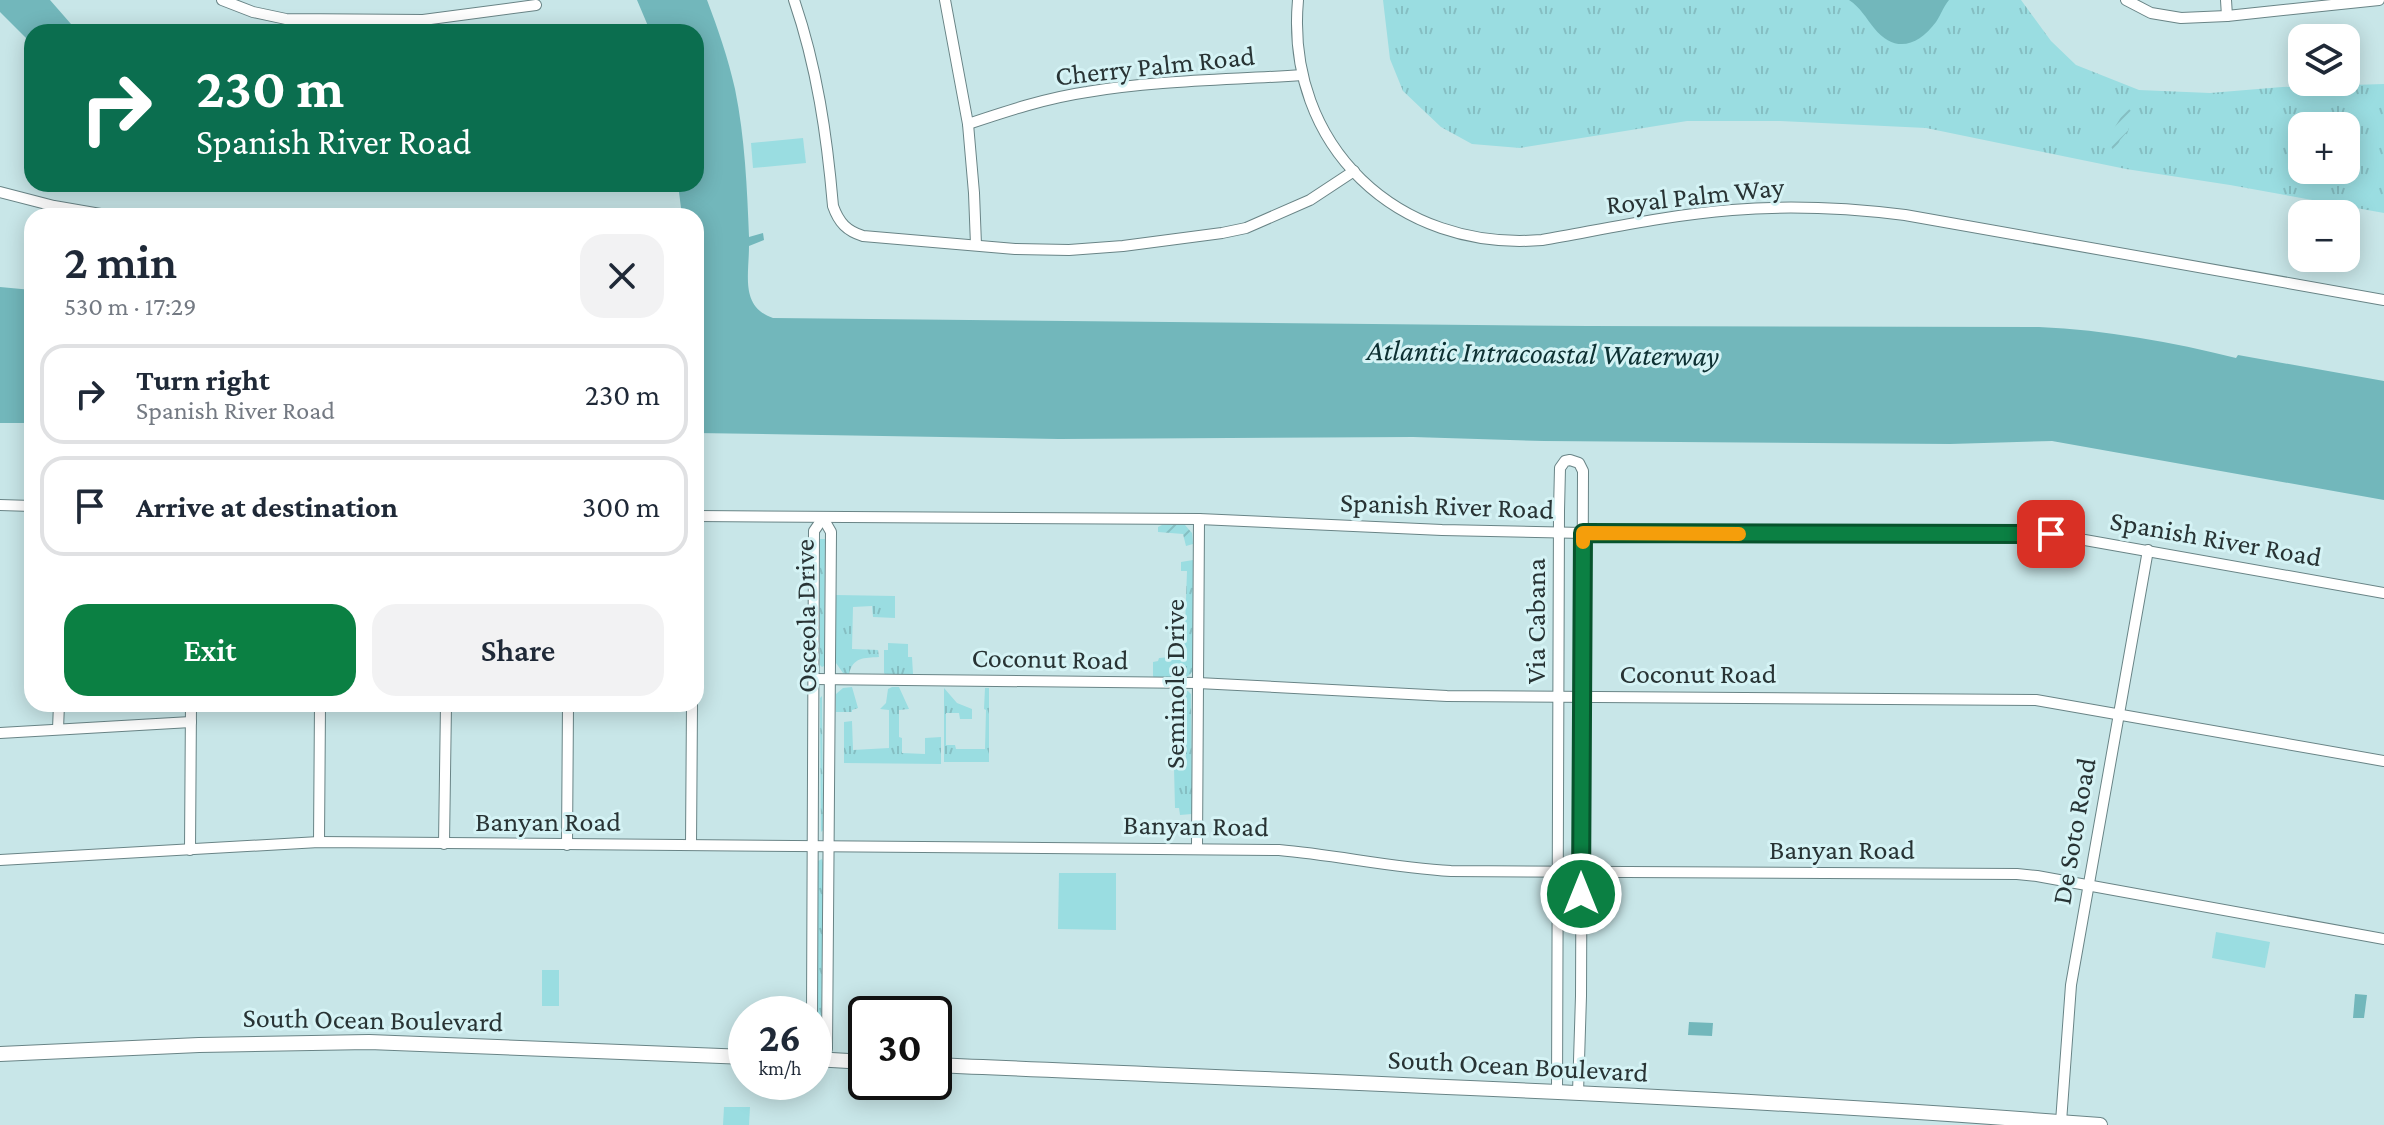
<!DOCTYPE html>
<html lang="en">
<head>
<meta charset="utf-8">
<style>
	body { margin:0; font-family:"Crimson Pro",serif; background:#f2f2f3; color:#1f2937; height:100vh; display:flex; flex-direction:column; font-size:30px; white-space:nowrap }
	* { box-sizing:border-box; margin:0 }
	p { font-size:26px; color:#747a83 }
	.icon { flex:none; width:44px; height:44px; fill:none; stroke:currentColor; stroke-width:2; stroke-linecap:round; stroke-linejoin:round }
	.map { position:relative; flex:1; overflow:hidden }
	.drawer { position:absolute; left:24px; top:208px; width:680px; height:504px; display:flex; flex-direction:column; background:#fff; border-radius:24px; box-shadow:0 4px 20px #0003 }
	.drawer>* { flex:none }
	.guide { position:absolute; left:24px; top:24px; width:680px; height:168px; border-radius:24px; box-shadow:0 4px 20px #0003; background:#0b6e4f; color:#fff; overflow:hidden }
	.controls { position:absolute; left:2288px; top:24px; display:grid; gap:16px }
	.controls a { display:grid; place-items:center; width:72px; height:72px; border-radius:16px; background:#fff; box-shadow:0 4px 20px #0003; font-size:40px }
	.speed { position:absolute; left:728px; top:996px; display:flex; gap:16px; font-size:40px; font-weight:700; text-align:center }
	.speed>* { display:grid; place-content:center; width:104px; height:104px; border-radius:50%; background:#fff; box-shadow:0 4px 20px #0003; line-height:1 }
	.speed small { font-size:20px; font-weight:400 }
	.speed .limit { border:4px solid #111; border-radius:12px; background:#fff; color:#111 }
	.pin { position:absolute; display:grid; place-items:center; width:68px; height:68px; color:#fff; margin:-34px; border-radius:16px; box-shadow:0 4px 12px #0006 }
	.me { position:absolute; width:88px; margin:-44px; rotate:0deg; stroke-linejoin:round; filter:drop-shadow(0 0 6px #0008) }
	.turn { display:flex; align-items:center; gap:28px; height:168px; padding:0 40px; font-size:36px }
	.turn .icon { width:104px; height:104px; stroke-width:2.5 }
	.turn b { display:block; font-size:56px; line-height:68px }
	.round { display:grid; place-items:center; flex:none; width:84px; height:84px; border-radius:24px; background:#f2f2f3 }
	.headline { display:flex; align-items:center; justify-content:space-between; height:136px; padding:0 40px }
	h1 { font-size:48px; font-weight:600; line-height:60px }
	.cta { display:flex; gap:16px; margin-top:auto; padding:16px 40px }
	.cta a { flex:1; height:92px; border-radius:24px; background:#0b8043; color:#fff; font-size:32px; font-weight:600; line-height:92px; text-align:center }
	.cta a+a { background:#f2f2f3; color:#1f2937 }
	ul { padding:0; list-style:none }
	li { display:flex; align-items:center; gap:24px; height:100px; margin:0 16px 12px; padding:0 24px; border:4px solid #e0e1e3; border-radius:24px }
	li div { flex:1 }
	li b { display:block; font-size:30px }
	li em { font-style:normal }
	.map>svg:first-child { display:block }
	.grass { fill:url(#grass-tufts); fill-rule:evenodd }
	.garden { fill:url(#garden-furrows) }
	.pitch { fill:#9adde1 }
	.water { fill:#72b7bb }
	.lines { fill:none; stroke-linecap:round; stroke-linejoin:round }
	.minor-casing { stroke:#698486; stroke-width:12 }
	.secondary-casing { stroke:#698486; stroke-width:16 }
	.minor { stroke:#fff; stroke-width:10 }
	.secondary { stroke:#fff; stroke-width:14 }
	.route-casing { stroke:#07532c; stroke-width:20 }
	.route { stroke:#0b8043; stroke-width:14 }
	.slow { stroke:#f59e0b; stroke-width:14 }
	.labels { text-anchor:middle; stroke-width:6; stroke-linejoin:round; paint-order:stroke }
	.street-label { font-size:28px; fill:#283334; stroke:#d5f3f5 }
	.water-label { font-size:30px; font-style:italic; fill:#0d3032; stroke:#d5f3f5 }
</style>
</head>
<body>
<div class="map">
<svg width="2384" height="1125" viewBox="0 0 2384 1125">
	<defs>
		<pattern id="grass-tufts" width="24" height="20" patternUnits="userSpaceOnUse" patternTransform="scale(2)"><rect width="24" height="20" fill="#9adde1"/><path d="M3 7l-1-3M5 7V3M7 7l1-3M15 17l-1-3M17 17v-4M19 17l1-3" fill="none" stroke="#85bec2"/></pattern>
		<pattern id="garden-furrows" width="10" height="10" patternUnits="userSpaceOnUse" patternTransform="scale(2)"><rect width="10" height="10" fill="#9adde1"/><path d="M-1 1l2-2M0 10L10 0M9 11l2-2" fill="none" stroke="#85bec2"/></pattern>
	</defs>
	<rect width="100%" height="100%" fill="#c8e6e8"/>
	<g class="grass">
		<path d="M 1383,0 L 2021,0 L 2051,41 L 2076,65 L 2139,90 L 2210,93 L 2282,87 L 2384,84 L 2384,213 L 2230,185 L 2126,169 L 1926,128 L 1780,121 L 1687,121 L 1520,148 L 1472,144 L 1441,127 L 1403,91 L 1390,59 ZM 2302,126 L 2346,126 L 2346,170 L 2302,170 Z"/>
		<path d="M 820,539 L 825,539 L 824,666 L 822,667 L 820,665 Z"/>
		<path d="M 1193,560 L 1192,672 C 1184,683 1167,679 1155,679 L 1153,676 L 1153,662 L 1158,661 L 1159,658 L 1184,656 L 1187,571 L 1181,571 L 1181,562 Z"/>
		<path d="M 836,595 L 895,596 L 895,618 L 873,617 L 872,606 L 853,607 L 852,649 L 878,650 L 879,657 C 864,658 853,657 849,674 L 843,673 L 836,663 Z"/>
		<path d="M 888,643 L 908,644 L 908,657 L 912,657 L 913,674 L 886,675 L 884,673 L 884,650 L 888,650 Z"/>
		<path d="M 852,687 L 858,708 L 852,710 L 852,712 L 836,712 L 836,694 L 843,688 Z"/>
		<path d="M 892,687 L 899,687 L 909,709 L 899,710 L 899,737 L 902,738 L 902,753 L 925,754 L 925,738 L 941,737 L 941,764 L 844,763 L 844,722 L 852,721 L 853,750 L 889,748 L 889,710 L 880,709 L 886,703 L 888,689 Z"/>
		<path d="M 944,688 L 957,703 L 972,709 L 972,719 L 960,719 L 959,713 L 946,713 L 946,745 L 955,745 L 956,749 L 985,749 L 986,710 L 984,709 L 985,688 L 989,688 L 989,762 L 944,762 Z"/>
		<path d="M 1176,691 L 1188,691 L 1191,694 L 1192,814 L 1180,815 L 1179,808 L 1175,808 L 1174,768 L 1186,767 L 1186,709 L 1176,708 Z"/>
		<path d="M 822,696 L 823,830 L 821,832 L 820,698 Z"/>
		<path d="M 822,859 L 823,863 L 821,1045 L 818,1044 L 817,1041 L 818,861 Z"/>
	</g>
	<g class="garden">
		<path d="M 2129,109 L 2132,112 L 2128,131 L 2120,140 L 2115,151 L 2113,150 C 2104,135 2119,125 2124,110 Z"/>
		<path d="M 1162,525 L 1185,525 L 1192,533 L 1193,544 L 1186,546 L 1183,534 L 1158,532 L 1158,527 Z"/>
	</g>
	<g class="pitch">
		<path d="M 803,138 L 806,163 L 753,168 L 751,143 Z"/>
		<path d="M 1059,873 L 1116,873 L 1116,930 L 1058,929 Z"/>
		<path d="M 2216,932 L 2270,942 L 2265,968 L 2212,958 Z"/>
		<rect x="542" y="970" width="17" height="36"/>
		<path d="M 724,1107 L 750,1107 L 749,1125 L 723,1125 Z"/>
	</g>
	<g class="water">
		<path d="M 0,0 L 50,0 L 78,32 L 32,32 L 32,44 L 0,12 Z"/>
		<path d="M 637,0 L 707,0 C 718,29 728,58 735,89 C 745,138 747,188 749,237 L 763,233 L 764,240 L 749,246 C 749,275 740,307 773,318 L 1587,326 L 2039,327 C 2106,330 2172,342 2236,358 L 2238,355 L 2384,381 L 2384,500 L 2052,441 L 1950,444 L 1544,441 L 1413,437 L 1059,439 L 696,433 L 696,216 L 682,216 L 678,184 L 696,184 L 696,32 L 647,32 L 648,26 Z"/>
		<path d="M 1849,0 L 1949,0 C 1943,7 1941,15 1936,22 C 1918,46 1895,54 1874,28 C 1866,18 1860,7 1849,0 Z"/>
		<path d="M 0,287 L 32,290 L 32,423 L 0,423 Z"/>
		<path d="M 2355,994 L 2367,995 L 2364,1018 L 2353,1018 Z"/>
		<path d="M 1689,1022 L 1713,1023 L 1712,1036 L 1688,1035 Z"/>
	</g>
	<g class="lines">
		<g class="minor-casing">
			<g id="minor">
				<path d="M 222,0 L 253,12 L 286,19 L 423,20 L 536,5"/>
				<path d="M 794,0 C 817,67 827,136 833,206 C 839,223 847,231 863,236 L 1015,249 L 1069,250 L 1123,246 L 1222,233 L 1246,228 L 1310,200 L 1354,171"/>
				<path d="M 945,0 L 968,124 L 974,193 L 976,245"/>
				<path d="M 1298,0 C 1285,146 1398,252 1542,240 C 1605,229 1668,215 1732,210 C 1790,205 1848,208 1905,215 L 2384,300"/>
				<path d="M 2126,0 L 2151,13 L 2181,18 L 2227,16 L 2379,0"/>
				<path d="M 2226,0 L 2227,16"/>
				<path d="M 968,124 C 1007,111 1046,98 1087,92 C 1158,80 1231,80 1302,75"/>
				<path d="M 0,192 L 54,206 L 112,216"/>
				<path d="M 0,505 L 32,506"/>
				<path d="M 696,516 L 1199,519 L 1442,530 L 1583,533 L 2051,534 L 2384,593"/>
				<path d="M 814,679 L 1198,683 L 1447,696 L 2036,700 L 2384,761"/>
				<path d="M 58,729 L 59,704"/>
				<path d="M 0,733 L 191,722"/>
				<path d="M 319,842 L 320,704"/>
				<path d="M 444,844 L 446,704"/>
				<path d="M 567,845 L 568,704"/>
				<path d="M 691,845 L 692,704"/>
				<path d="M 1197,848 L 1199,519"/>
				<path d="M 190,850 L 191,704"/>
				<path d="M 0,860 L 319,842 L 1279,850 C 1337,855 1393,868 1451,871 L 2017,874 L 2037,876 L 2384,939"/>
				<path d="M 812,1014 L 814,531 L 823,518"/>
				<path d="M 817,1057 L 818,1060 L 827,1049 L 831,532 L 823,518"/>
				<path d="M 1557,1093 L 1559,511 L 1560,468 L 1565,461 L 1570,460 L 1579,463 L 1583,471 L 1581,996 L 1578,1093"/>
				<path d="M 2061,1122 L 2071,985 L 2148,550"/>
			</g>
		</g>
		<g class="secondary-casing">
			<g id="secondary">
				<path d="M 0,1054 L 199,1045 L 369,1042 L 746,1057"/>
				<path d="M 814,1059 L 866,1062"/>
				<path d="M 934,1065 C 1323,1082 1712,1095 2100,1125"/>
			</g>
		</g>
		<use href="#minor" class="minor"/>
		<use href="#secondary" class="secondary"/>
	</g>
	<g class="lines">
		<g class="route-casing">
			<path id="route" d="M 1581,894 L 1583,533 L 2051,534"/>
		</g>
		<use href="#route" class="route"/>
		<path class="slow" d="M 1583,542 L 1583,533 L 1739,534"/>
	</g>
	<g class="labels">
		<g class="street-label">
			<text transform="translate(1155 65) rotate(-6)" y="10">Cherry Palm Road</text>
			<text transform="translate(1695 195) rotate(-6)" y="10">Royal Palm Way</text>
			<text transform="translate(1447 505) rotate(2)" y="10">Spanish River Road</text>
			<text transform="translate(2216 538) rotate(10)" y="10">Spanish River Road</text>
			<text transform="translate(805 616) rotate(-91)" y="10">Osceola Drive</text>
			<text transform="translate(1535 621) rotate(-90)" y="10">Via Cabana</text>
			<text transform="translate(1050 658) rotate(1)" y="10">Coconut Road</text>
			<text x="1698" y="683">Coconut Road</text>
			<text transform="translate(1174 684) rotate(-90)" y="10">Seminole Drive</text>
			<text x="548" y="831">Banyan Road</text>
			<text transform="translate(1196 825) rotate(1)" y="10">Banyan Road</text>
			<text transform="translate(2073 831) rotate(-80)" y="10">De Soto Road</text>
			<text x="1842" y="859">Banyan Road</text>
			<text transform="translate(373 1019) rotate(1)" y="10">South Ocean Boulevard</text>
			<text transform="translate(1518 1065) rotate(3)" y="10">South Ocean Boulevard</text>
		</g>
		<g class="water-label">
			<text transform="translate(1543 353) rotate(1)" y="10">Atlantic Intracoastal Waterway</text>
		</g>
	</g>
</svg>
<div class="controls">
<a><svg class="icon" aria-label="layers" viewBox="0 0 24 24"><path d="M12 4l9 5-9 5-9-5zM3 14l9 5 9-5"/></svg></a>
<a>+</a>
<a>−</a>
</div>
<div class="speed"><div>26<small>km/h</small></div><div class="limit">30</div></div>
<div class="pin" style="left:2051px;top:534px;background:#d93025"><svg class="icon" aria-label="arrive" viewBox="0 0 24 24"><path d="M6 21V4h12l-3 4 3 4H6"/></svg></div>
<svg class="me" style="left:1581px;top:894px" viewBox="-20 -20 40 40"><circle r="17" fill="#0b8043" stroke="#fff" stroke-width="3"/><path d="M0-11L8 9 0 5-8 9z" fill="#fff"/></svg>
<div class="guide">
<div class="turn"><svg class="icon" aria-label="right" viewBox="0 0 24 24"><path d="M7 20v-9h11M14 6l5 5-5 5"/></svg><div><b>230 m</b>Spanish River Road</div></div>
</div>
<section class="drawer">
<div class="headline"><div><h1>2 min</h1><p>530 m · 17:29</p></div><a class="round"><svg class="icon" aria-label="close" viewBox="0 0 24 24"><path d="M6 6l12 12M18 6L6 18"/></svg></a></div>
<ul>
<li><svg class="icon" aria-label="right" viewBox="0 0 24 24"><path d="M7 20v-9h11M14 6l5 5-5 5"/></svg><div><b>Turn right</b><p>Spanish River Road</p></div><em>230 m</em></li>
<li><svg class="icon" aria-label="arrive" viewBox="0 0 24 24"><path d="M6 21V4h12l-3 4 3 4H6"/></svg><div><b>Arrive at destination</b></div><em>300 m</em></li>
</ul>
<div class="cta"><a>Exit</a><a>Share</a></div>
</section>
</div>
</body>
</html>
